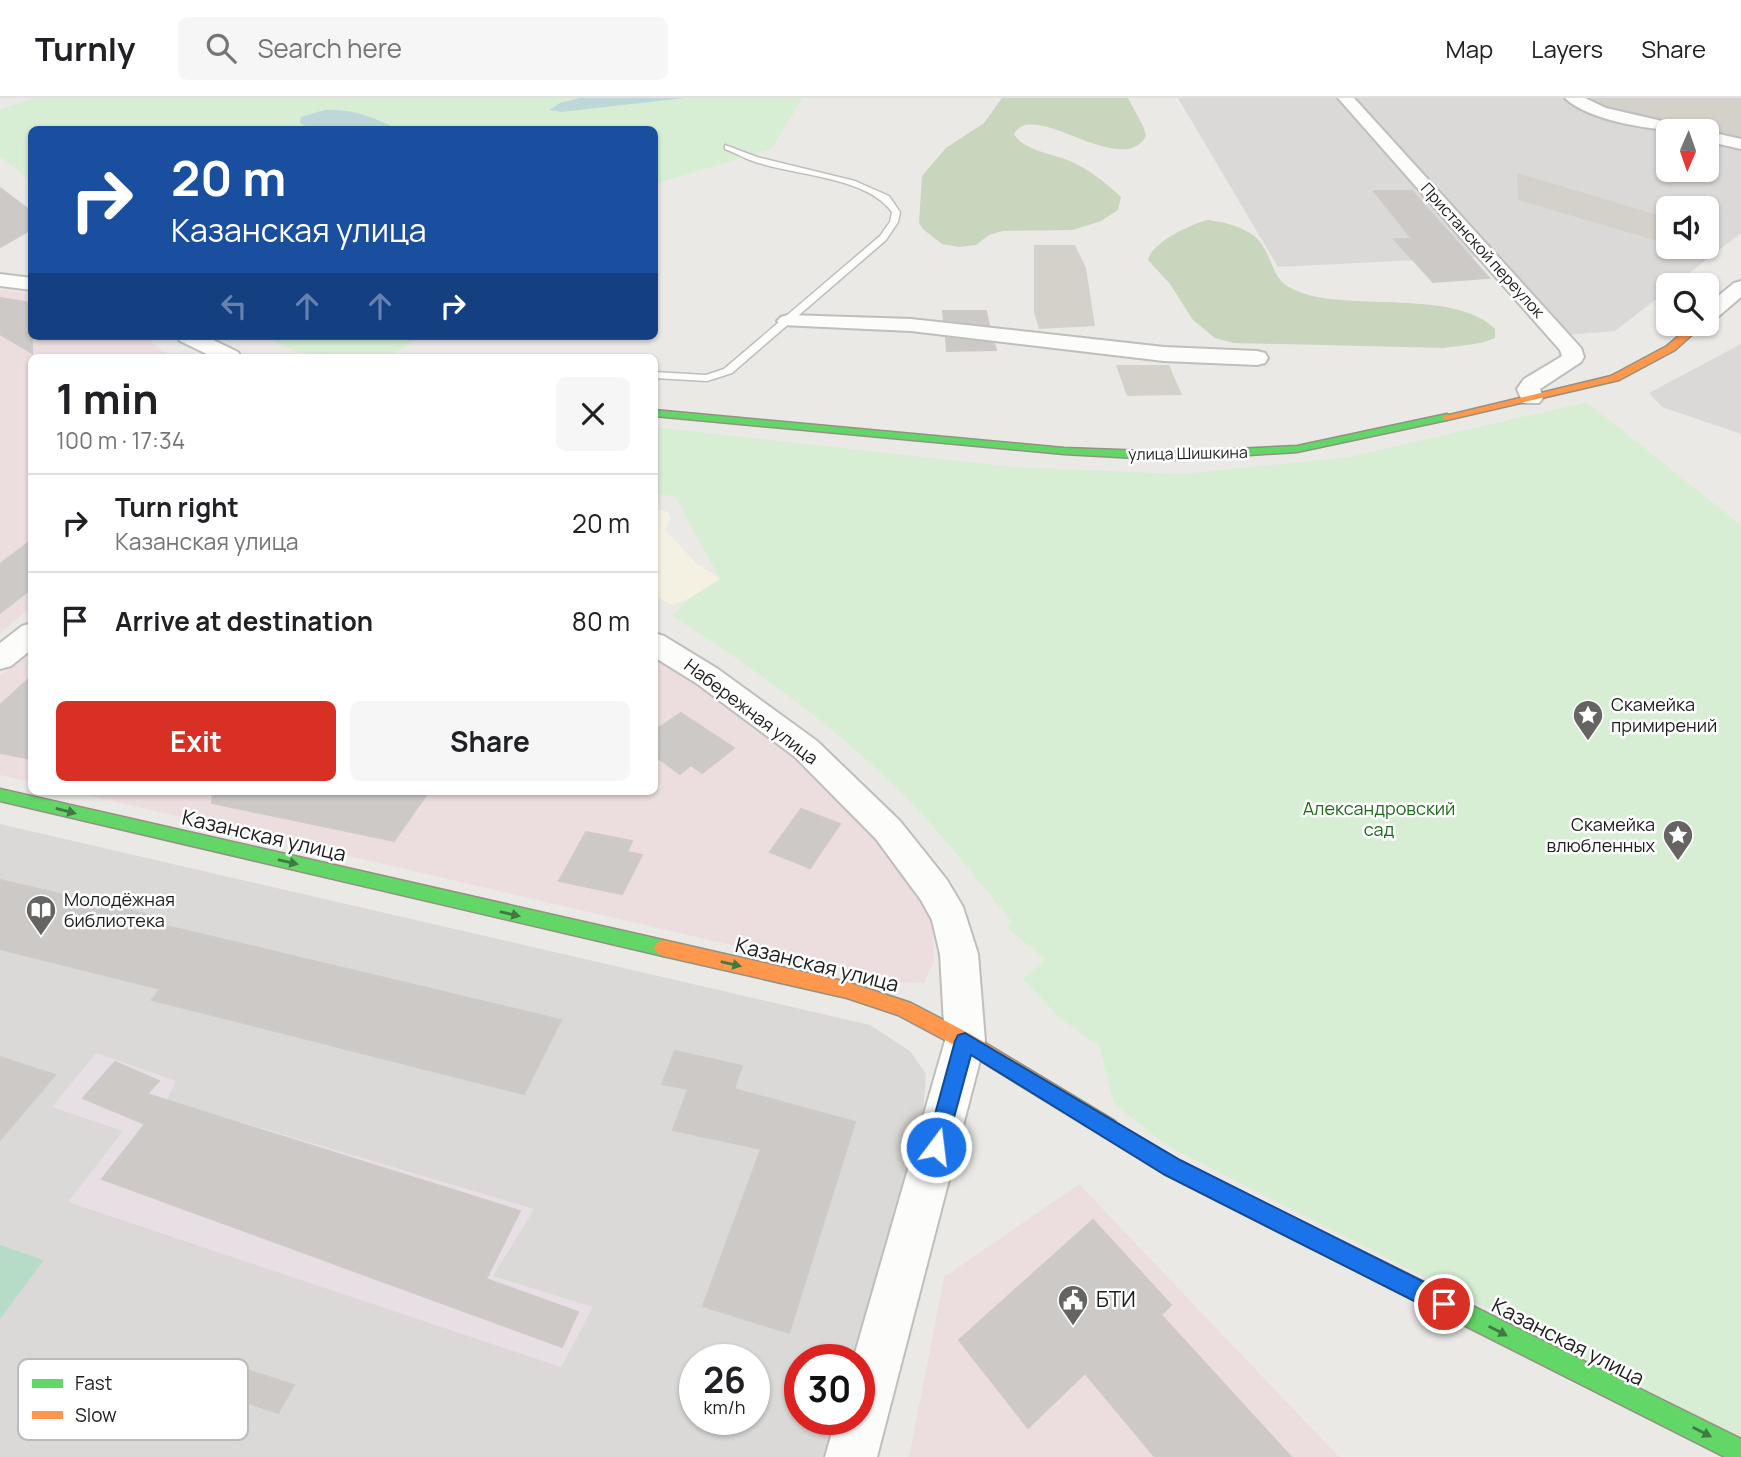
<!DOCTYPE html>
<html lang="en">
<head>
<meta charset="utf-8">
<style>
	body { margin:0; font-family:Manrope,sans-serif; background:#f6f6f6; color:#202124; height:100vh; display:flex; flex-direction:column; font-size:26px; white-space:nowrap }
	* { box-sizing:border-box; margin:0 }
	p { font-size:23px; color:#757577 }
	.icon { flex:none; width:38px; height:38px; fill:none; stroke:currentColor; stroke-width:2; stroke-linecap:round; stroke-linejoin:round }
	.map { position:relative; flex:1; overflow:hidden }
	.side { position:absolute; left:28px; top:256px; width:630px; height:441px; display:flex; flex-direction:column; background:#fff; border-radius:10px; box-shadow:0 2px 5px #0004 }
	.side>* { flex:none }
	.banner { position:absolute; left:28px; top:28px; width:630px; height:214px; border-radius:10px; box-shadow:0 2px 5px #0004; background:#1a4fa0; color:#fff; overflow:hidden }
	.needle { width:46px; rotate:182deg }
	.fabs { position:absolute; left:1656px; top:21px; display:grid; gap:14px }
	.fabs a { display:grid; place-items:center; width:63px; height:63px; border-radius:10px; background:#fff; box-shadow:0 2px 5px #0004; font-size:35px }
	.speed { position:absolute; left:679px; top:1246px; display:flex; gap:14px; font-size:35px; font-weight:700; text-align:center }
	.speed>* { display:grid; place-content:center; width:91px; height:91px; border-radius:50%; background:#fff; box-shadow:0 2px 5px #0004; line-height:1 }
	.speed small { font-size:18px; font-weight:400 }
	.speed .limit { border:10px solid #d22; background:#fff; color:#111 }
	.pin { position:absolute; display:grid; place-items:center; width:60px; height:60px; color:#fff; margin:-30px; border:4px solid #fff; border-radius:50%; box-shadow:0 2px 7px #0007 }
	.me { position:absolute; width:77px; margin:-38px; rotate:15deg; stroke-linejoin:round; filter:drop-shadow(0 0 5px #0008) }
	.turn { display:flex; align-items:center; gap:24px; height:147px; padding:0 28px; font-size:32px }
	.turn .icon { width:91px; height:91px; stroke-width:2.5 }
	.turn b { display:block; font-size:49px; line-height:60px }
	.lanes { display:flex; align-items:center; height:66px; padding:0 28px; background:#0003; justify-content:center; gap:35px; direction:ltr }
	.lanes .off { opacity:.35 }
	.round { display:grid; place-items:center; flex:none; width:74px; height:74px; border-radius:10px; background:#f6f6f6 }
	.head { display:flex; align-items:center; justify-content:space-between; height:119px; padding:0 28px }
	h1 { font-size:42px; font-weight:700; line-height:52px }
	.primary-button { display:flex; gap:14px; margin-top:auto; padding:14px 28px }
	.primary-button a { flex:1; height:80px; border-radius:10px; background:#d93025; color:#fff; font-size:28px; font-weight:700; line-height:80px; text-align:center }
	.primary-button a+a { background:#f6f6f6; color:#202124 }
	ul { padding:0; list-style:none }
	li { display:flex; align-items:center; gap:21px; height:98px; padding:0 28px; border-top:2px solid #e0e0e0 }
	li div { flex:1 }
	li b { display:block; font-size:26px }
	li em { font-style:normal }
	header { display:flex; align-items:center; gap:42px; box-sizing:border-box; height:98px; padding:0 35px; background:#fff; border-bottom:2px solid #e0e0e0 }
	header strong { font-size:33px }
	nav { display:flex; gap:38px; margin-inline-start:auto; font-size:24px }
	.search { width:490px; height:63px; background:#f6f6f6; display:flex; align-items:center; gap:18px; box-sizing:border-box; padding:0 24px; border-radius:10px; color:#757577; font-size:26px }
	.map>svg:first-child { display:block }
	.residential { fill:#dad9d7; fill-rule:evenodd }
	.commercial { fill:#ecdede }
	.industrial { fill:#e8dfe5 }
	.education { fill:#f4f1e2 }
	.construction { fill:#d3d1c9 }
	.forest { fill:#c9d6be }
	.park { fill:#d7eed4 }
	.pitch { fill:#b6dcc8 }
	.water { fill:#bed8da }
	.building { fill:#ccc9c7; stroke:#cecac7; stroke-width:2 }
	.lines { fill:none; stroke-linecap:round; stroke-linejoin:round }
	.lane-casing { stroke:#bebebc; stroke-width:3 }
	.street-casing { stroke:#bebebc; stroke-width:4 }
	.fast-casing { stroke:#939280; stroke-width:3 }
	.slow-casing { stroke:#939280; stroke-width:3 }
	.lane { fill:#fcfcfb; fill-rule:evenodd }
	.street { fill:#fcfcfb; fill-rule:evenodd }
	.fast { fill:#63d668; fill-rule:evenodd }
	.slow { fill:#ff974d; fill-rule:evenodd }
	.oneway { fill:#407a42 }
	.route { fill:#1a73e8; stroke:#114b97; stroke-width:2 }
	.labels { text-anchor:middle; stroke-width:5; stroke-linejoin:round; paint-order:stroke }
	.far-street-label { font-size:16px; fill:#1d1d1d; stroke:#fff }
	.poi-label { font-size:18px; fill:#1d1d1d; stroke:#fff; text-anchor:start }
	.street-label { font-size:18px; fill:#1d1d1d; stroke:#fff }
	.park-label { font-size:18px; fill:#1b6d19; stroke:#fff }
	.near-street-label { font-size:21px; fill:#1d1d1d; stroke:#fff }
	.near-poi-label { font-size:21px; fill:#1d1d1d; stroke:#fff; text-anchor:start }
	.key { fill:#fff; stroke:#bbb; stroke-width:2 }
	.key-label { font-size:19px; fill:#1d1d1d }
</style>
</head>
<body>
<header>
<strong>Turnly</strong>
<div class="search"><svg class="icon" aria-label="search" viewBox="0 0 24 24"><circle cx="10" cy="10" r="6"/><path d="M15 15l6 6"/></svg>Search here</div>
<nav><a>Map</a><a>Layers</a><a>Share</a></nav>
</header>
<div class="map">
<svg width="1741" height="1359" viewBox="0 0 1741 1359">
	<rect width="100%" height="100%" fill="#ebe9e6"/>
	<g class="residential">
		<path d="M 1178,0 L 1578,0 L 1589,9 L 1696,33 L 1668,33 L 1668,72 L 1706,72 L 1706,36 L 1741,44 L 1741,135 L 1674,187 L 1668,187 L 1668,192 L 1615,233 L 1552,238 L 1478,159 L 1278,169 ZM 1668,110 L 1706,110 L 1706,149 L 1668,149 Z"/>
		<path d="M 1741,246 L 1741,336 L 1662,309 L 1649,295 Z"/>
		<path d="M 0,726 L 870,927 L 910,953 L 926,976 L 923,1016 L 855,1262 L 800,1262 L 800,1321 L 838,1321 L 828,1359 L 0,1359 ZM 695,1262 L 754,1262 L 754,1321 L 695,1321 Z"/>
	</g>
	<g class="commercial">
		<path d="M 0,192 L 31,195 L 32,238 L 144,238 L 171,259 L 32,259 L 31,509 L 0,535 Z"/>
		<path d="M 31,552 L 31,684 L 0,677 L 0,578 Z"/>
		<path d="M 655,559 L 701,588 L 793,660 L 876,738 L 932,820 L 934,864 L 924,885 L 890,884 L 69,693 L 654,693 Z"/>
		<path d="M 1079,1086 L 1339,1359 L 909,1359 L 944,1179 Z"/>
	</g>
	<path class="industrial" d="M 96,955 L 176,983 L 167,1002 L 534,1111 L 493,1178 L 593,1209 L 561,1269 L 68,1104 L 123,1033 L 52,1009 Z"/>
	<path class="education" d="M 654,410 L 668,414 L 671,420 L 665,432 L 696,465 L 720,481 L 690,500 L 672,507 L 655,498 Z"/>
	<g class="construction">
		<path d="M 1578,0 L 1741,0 L 1741,44 L 1706,33 L 1696,33 L 1589,9 Z"/>
		<path d="M 1517,75 L 1668,120 L 1668,146 L 1518,102 Z"/>
		<path d="M 1034,147 L 1075,147 L 1086,170 L 1095,228 L 1039,231 L 1034,214 Z"/>
		<path d="M 1116,267 L 1169,267 L 1182,297 L 1127,298 Z"/>
	</g>
	<g class="forest">
		<path d="M 1002,0 L 1128,0 L 1143,28 L 1146,38 C 1122,82 1033,0 1014,36 C 1023,53 1055,56 1072,64 C 1090,72 1107,86 1121,99 L 1118,112 L 1101,123 L 1073,132 L 1003,133 L 989,137 L 976,147 L 959,149 L 942,146 L 924,132 L 919,125 L 922,78 L 946,50 L 984,25 Z"/>
		<path d="M 1208,122 C 1225,124 1250,130 1261,145 C 1279,173 1270,186 1309,197 C 1361,211 1458,193 1495,231 L 1495,240 L 1481,245 L 1444,250 L 1234,245 L 1215,240 L 1193,222 L 1170,186 L 1148,162 C 1152,144 1191,126 1208,122 Z"/>
	</g>
	<g class="park">
		<path d="M 35,0 L 803,0 L 771,51 L 655,86 L 654,32 L 32,32 L 31,84 L 0,58 L 0,11 Z"/>
		<path d="M 261,238 L 420,238 L 391,258 L 300,255 Z"/>
		<path d="M 1587,304 L 1741,427 L 1741,1340 L 1169,1049 L 1114,1006 L 1099,948 L 1061,921 L 1023,881 L 1045,861 L 1007,830 L 1012,824 C 985,791 958,757 930,725 C 856,643 765,577 672,518 L 690,500 L 720,481 L 675,399 L 655,395 L 654,329 L 1013,369 L 1182,376 L 1349,359 Z"/>
	</g>
	<path class="pitch" d="M 0,1147 L 44,1162 L 0,1221 Z"/>
	<g class="water">
		<path d="M 579,0 L 685,0 L 561,14 L 549,12 L 560,5 Z"/>
		<path d="M 324,12 C 348,10 376,19 396,31 L 310,31 L 300,25 L 301,19 Z"/>
	</g>
	<g class="building">
		<path d="M 0,90 L 32,114 L 32,131 L 0,149 Z"/>
		<path d="M 1374,93 L 1412,93 L 1489,180 L 1433,184 L 1394,141 L 1412,141 Z"/>
		<path d="M 0,200 L 32,205 L 32,255 L 0,236 Z"/>
		<path d="M 943,213 L 986,213 L 989,227 L 944,222 Z"/>
		<path d="M 946,240 L 994,245 L 996,252 L 947,253 Z"/>
		<path d="M 32,442 L 32,490 L 0,515 L 0,466 Z"/>
		<path d="M 32,578 L 32,661 L 0,655 L 0,607 Z"/>
		<path d="M 681,615 L 734,650 L 702,675 L 691,667 L 680,676 L 654,657 L 654,633 Z"/>
		<path d="M 213,693 L 429,693 L 394,743 L 212,705 Z"/>
		<path d="M 801,711 L 840,726 L 810,770 L 770,754 Z"/>
		<path d="M 586,734 L 632,743 L 627,754 L 642,757 L 622,796 L 559,783 Z"/>
		<path d="M 0,782 L 162,820 L 158,826 L 561,922 L 524,996 L 152,902 L 161,891 L 0,851 Z"/>
		<path d="M 675,953 L 742,968 L 734,991 L 855,1024 L 789,1235 L 703,1208 L 761,1051 L 673,1032 L 688,991 L 662,986 Z"/>
		<path d="M 0,959 L 55,977 L 0,1042 Z"/>
		<path d="M 115,964 L 159,983 L 147,996 L 520,1113 L 486,1181 L 578,1214 L 562,1249 L 102,1081 L 145,1026 L 83,1000 Z"/>
		<path d="M 1093,1122 L 1171,1207 L 1161,1217 L 1291,1359 L 1155,1359 L 1085,1275 L 1028,1330 L 959,1242 Z"/>
		<path d="M 247,1272 L 294,1287 L 278,1315 L 231,1299 Z"/>
	</g>
	<g class="lines">
		<g class="lane-casing">
			<path id="lane" d="M 725,47 L 757,59 L 855,83 L 889,98 L 900,114 L 898,124 L 886,142 L 732,275 L 707,283 L 654,280 L 654,274 L 706,277 L 724,271 L 880,138 L 890,124 L 892,114 C 865,77 791,78 750,62 C 742,59 733,54 725,51 Z"/>
		</g>
		<g class="street-casing">
			<g id="street">
				<path d="M 1338,0 L 1354,0 L 1581,250 L 1584,259 L 1581,264 L 1540,291 L 1543,300 L 1539,305 L 1523,305 L 1517,291 L 1524,281 L 1559,260 L 1562,258 L 1560,252 Z"/>
				<path d="M 1565,0 L 1585,0 L 1606,10 L 1692,30 L 1694,33 C 1662,34 1589,24 1565,0 Z"/>
				<path d="M 1706,33 L 1741,41 L 1741,51 L 1706,43 Z"/>
				<path d="M 0,176 L 32,180 L 32,192 L 0,188 Z"/>
				<path d="M 1741,183 L 1741,199 L 1713,223 L 1706,225 L 1706,208 L 1734,185 Z"/>
				<path d="M 788,217 L 911,221 L 1164,249 L 1257,253 L 1265,255 L 1268,260 L 1265,265 L 1257,267 L 1164,263 L 911,233 L 781,227 L 777,223 L 781,219 Z"/>
				<path d="M 177,238 L 205,238 L 238,254 L 241,259 L 213,259 L 180,243 Z"/>
				<path d="M 32,525 L 32,551 L 11,568 L 0,571 L 0,545 L 22,528 Z"/>
				<path d="M 654,535 L 664,538 L 718,571 L 817,643 L 900,723 L 947,782 L 963,809 L 978,856 L 985,943 L 877,1359 L 825,1359 L 836,1321 L 859,1321 L 859,1262 L 853,1262 L 945,943 L 940,856 L 932,822 L 921,802 L 876,741 L 795,659 L 696,585 L 654,559 Z"/>
			</g>
		</g>
		<g class="fast-casing">
			<g id="fast">
				<path d="M 654,312 L 1064,350 L 1173,354 L 1297,348 L 1447,316 L 1453,319 L 1447,322 L 1297,354 L 1173,362 L 1064,356 L 654,318 Z"/>
				<path d="M 0,691 L 663,842 L 669,845 L 672,850 L 669,855 L 663,858 L 0,703 Z"/>
				<path d="M 1108,1020 L 1180,1063 L 1741,1341 L 1741,1359 L 1725,1359 L 1166,1077 L 1101,1037 L 1098,1030 L 1101,1023 Z"/>
			</g>
		</g>
		<g class="slow-casing">
			<g id="slow">
				<path d="M 1693,226 L 1704,226 L 1675,252 L 1619,282 L 1447,322 L 1441,319 L 1611,278 L 1667,248 Z"/>
				<path d="M 663,842 L 847,884 L 911,905 L 972,937 L 1115,1023 L 1118,1030 L 1115,1037 L 1108,1040 L 1101,1037 L 958,949 L 898,917 L 847,900 L 663,858 L 657,855 L 654,850 L 657,845 Z"/>
			</g>
		</g>
		<use href="#lane" class="lane"/>
		<use href="#street" class="street"/>
		<use href="#fast" class="fast"/>
		<use href="#slow" class="slow"/>
	</g>
	<defs><path id="oneway-solid" d="M-6-.8H1V-3.2L6.5 0L1 3.2V.8H-6Z" transform="scale(1.75)"/></defs>
	<g class="oneway">
		<use href="#oneway-solid" transform="translate(66 713) rotate(14)"/>
		<use href="#oneway-solid" transform="translate(288 764) rotate(13)"/>
		<use href="#oneway-solid" transform="translate(510 816) rotate(13)"/>
		<use href="#oneway-solid" transform="translate(731 866) rotate(13)"/>
		<use href="#oneway-solid" transform="translate(1498 1233) rotate(27)"/>
		<use href="#oneway-solid" transform="translate(1702 1334) rotate(27)"/>
	</g>
	<path class="route" d="M 965,935 L 1180,1062 L 1452,1198 L 1456,1206 L 1452,1214 L 1444,1217 L 1436,1214 L 1165,1077 L 971,957 L 946,1049 L 943,1056 L 936,1059 L 929,1056 L 926,1049 L 955,943 L 958,937 Z"/>
	<defs>
		<g id="sight-pin" transform="scale(1.575)"><path d="M0 17L-7.5 6A9.5 9.5 0 1 1 7.5 6Z" fill="#656463" stroke="#fff"/><path d="M0-6L1.8-2.2L6-1.7L2.9 1.2L3.7 5.4L0 3.3L-3.7 5.4L-2.9 1.2L-6-1.7L-1.8-2.2Z" fill="#fff"/></g>
		<g id="library-pin" transform="scale(1.575)"><path d="M0 17L-7.5 6A9.5 9.5 0 1 1 7.5 6Z" fill="#656463" stroke="#fff"/><path d="M-6-4Q-3-5.5-.7-3.5V5Q-3 3-6 4ZM6-4Q3-5.5 .7-3.5V5Q3 3 6 4Z" fill="#fff"/></g>
		<g id="civic-pin" transform="scale(1.575)"><path d="M0 17L-7.5 6A9.5 9.5 0 1 1 7.5 6Z" fill="#656463" stroke="#fff"/><path d="M-.6-6.5H3V-4.5H.6V-3L4-1V1h2V6H-6V1h2V-1L-.6-3ZM-1.2 2.5V6h2.4V2.5Z" fill="#fff"/></g>
	</defs>
	<g fill-rule="evenodd">
		<use href="#sight-pin" x="1588" y="617"/>
		<use href="#sight-pin" x="1678" y="737"/>
		<use href="#library-pin" x="41" y="812"/>
		<use href="#civic-pin" x="1073" y="1202"/>
	</g>
	<g class="labels">
		<g class="far-street-label">
			<text transform="translate(1483 152) rotate(48)" y="6">Пристанской переулок</text>
			<text transform="translate(1188 355) rotate(-1)" y="6">улица Шишкина</text>
		</g>
		<g class="poi-label">
			<text x="1611" y="613">Скамейка<tspan x="1611" dy="21">примирений</tspan></text>
			<text x="1655" y="733" text-anchor="end">Скамейка<tspan x="1655" dy="21">влюбленных</tspan></text>
			<text x="64" y="808">Молодёжная<tspan x="64" dy="21">библиотека</tspan></text>
		</g>
		<g class="street-label">
			<text transform="translate(751 614) rotate(37)" y="6">Набережная улица</text>
		</g>
		<g class="park-label">
			<text x="1379" y="717">Александровский<tspan x="1379" dy="21">сад</tspan></text>
		</g>
		<g class="near-street-label">
			<text transform="translate(264 738) rotate(13)" y="7">Казанская улица</text>
			<text transform="translate(817 867) rotate(14)" y="7">Казанская улица</text>
			<text transform="translate(1568 1244) rotate(27)" y="7">Казанская улица</text>
		</g>
		<g class="near-poi-label">
			<text x="1096" y="1209">БТИ</text>
		</g>
	</g>
	<rect x="18" y="1261" width="230" height="81" rx="10" class="key"/>
	<rect x="32" y="1281" width="31" height="9" fill="#63d668"/>
	<rect x="32" y="1313" width="31" height="8" fill="#ff974d"/>
	<g class="key-label">
		<text x="75" y="1292">Fast</text>
		<text x="75" y="1324">Slow</text>
	</g>
</svg>
<div class="fabs">
<a><svg class="needle" viewBox="-14 -14 28 28"><path d="M0-13l5 13h-10z" fill="#e53935"/><path d="M0 13l5-13h-10z" fill="#757577"/></svg></a>
<a><svg class="icon" aria-label="sound" viewBox="0 0 24 24"><path d="M4 9h4l5-4v14l-5-4H4zM17 9q2 3 0 6"/></svg></a>
<a><svg class="icon" aria-label="search" viewBox="0 0 24 24"><circle cx="10" cy="10" r="6"/><path d="M15 15l6 6"/></svg></a>
</div>
<div class="speed"><div>26<small>km/h</small></div><div class="limit">30</div></div>
<div class="pin" style="left:1444px;top:1206px;background:#d93025"><svg class="icon" aria-label="arrive" viewBox="0 0 24 24"><path d="M6 21V4h12l-3 4 3 4H6"/></svg></div>
<svg class="me" style="left:936px;top:1049px" viewBox="-20 -20 40 40"><circle r="17" fill="#1a73e8" stroke="#fff" stroke-width="3"/><path d="M0-11L8 9 0 5-8 9z" fill="#fff"/></svg>
<div class="banner">
<div class="turn"><svg class="icon" aria-label="right" viewBox="0 0 24 24"><path d="M7 20v-9h11M14 6l5 5-5 5"/></svg><div><b>20 m</b>Казанская улица</div></div>
<div class="lanes"><svg class="icon off" aria-label="left" viewBox="0 0 24 24"><path d="M17 20v-9H6M10 6l-5 5 5 5"/></svg><svg class="icon off" aria-label="ahead" viewBox="0 0 24 24"><path d="M12 20V5M6 11l6-6 6 6"/></svg><svg class="icon off" aria-label="ahead" viewBox="0 0 24 24"><path d="M12 20V5M6 11l6-6 6 6"/></svg><svg class="icon" aria-label="right" viewBox="0 0 24 24"><path d="M7 20v-9h11M14 6l5 5-5 5"/></svg></div>
</div>
<section class="side">
<div class="head"><div><h1>1 min</h1><p>100 m · 17:34</p></div><a class="round"><svg class="icon" aria-label="close" viewBox="0 0 24 24"><path d="M6 6l12 12M18 6L6 18"/></svg></a></div>
<ul>
<li><svg class="icon" aria-label="right" viewBox="0 0 24 24"><path d="M7 20v-9h11M14 6l5 5-5 5"/></svg><div><b>Turn right</b><p>Казанская улица</p></div><em>20 m</em></li>
<li><svg class="icon" aria-label="arrive" viewBox="0 0 24 24"><path d="M6 21V4h12l-3 4 3 4H6"/></svg><div><b>Arrive at destination</b></div><em>80 m</em></li>
</ul>
<div class="primary-button"><a>Exit</a><a>Share</a></div>
</section>
</div>
</body>
</html>
